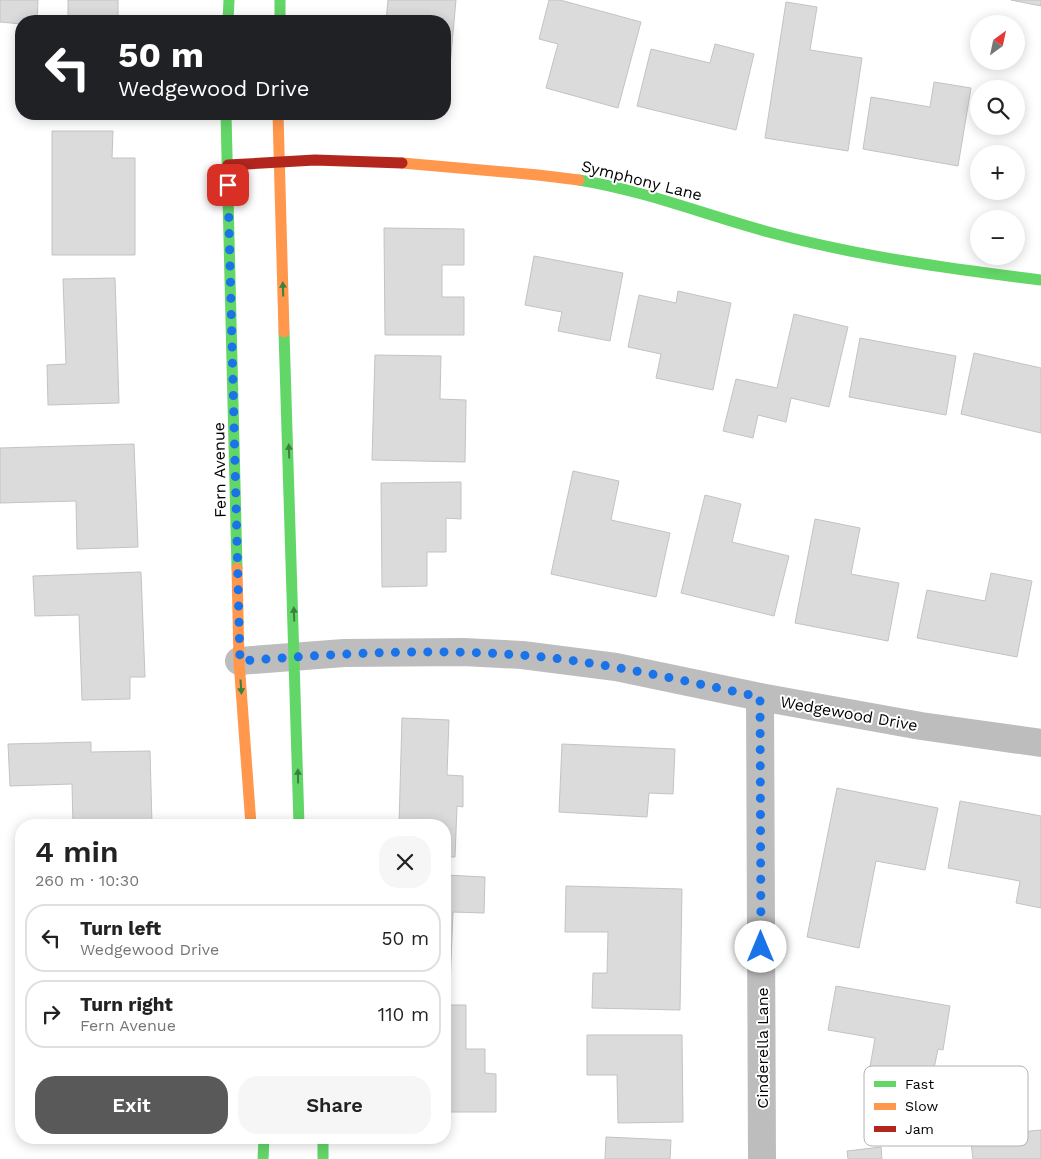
<!DOCTYPE html>
<html lang="en">
<head>
<meta charset="utf-8">
<style>
	body { margin:0; font-family:"Work Sans",sans-serif; background:#f6f6f6; color:#222; height:100vh; display:flex; flex-direction:column; font-size:19px; white-space:nowrap }
	* { box-sizing:border-box; margin:0 }
	p { font-size:16px; color:#767676 }
	.icon { flex:none; width:28px; height:28px; fill:none; stroke:currentColor; stroke-width:2; stroke-linecap:round; stroke-linejoin:round }
	.map { position:relative; flex:1; overflow:hidden }
	.drawer { position:absolute; left:15px; top:819px; width:436px; height:325px; display:flex; flex-direction:column; background:#fff; border-radius:20px; box-shadow:0 2px 12px #0003 }
	.drawer>* { flex:none }
	.top-card { position:absolute; left:15px; top:15px; width:436px; height:105px; border-radius:20px; box-shadow:0 2px 12px #0003; background:#202124; color:#fff; overflow:hidden }
	.needle { width:32px; rotate:33deg }
	.tools { position:absolute; left:970px; top:15px; display:grid; gap:10px }
	.tools a { display:grid; place-items:center; width:55px; height:55px; border-radius:50%; background:#fff; box-shadow:0 2px 12px #0003; font-size:25px }
	.pin { position:absolute; display:grid; place-items:center; width:42px; height:42px; color:#fff; margin:-21px; border-radius:10px; box-shadow:0 2px 8px #0006 }
	.me { position:absolute; width:55px; margin:-28px; rotate:0deg; stroke-linejoin:round; filter:drop-shadow(0 0 4px #0008) }
	.turn { display:flex; align-items:center; gap:18px; height:105px; padding:0 20px; font-size:22px }
	.turn .icon { width:65px; height:65px; stroke-width:2.5 }
	.turn b { display:block; font-size:35px; line-height:42px }
	.round { display:grid; place-items:center; flex:none; width:52px; height:52px; border-radius:20px; background:#f6f6f6 }
	.head { display:flex; align-items:center; justify-content:space-between; height:85px; padding:0 20px }
	h1 { font-size:30px; font-weight:600; line-height:38px }
	.primary-button { display:flex; gap:10px; margin-top:auto; padding:10px 20px }
	.primary-button a { flex:1; height:58px; border-radius:20px; background:#595959; color:#fff; font-size:20px; font-weight:600; line-height:58px; text-align:center }
	.primary-button a+a { background:#f6f6f6; color:#222 }
	ul { padding:0; list-style:none }
	li { display:flex; align-items:center; gap:15px; height:68px; margin:0 10px 8px; padding:0 10px; border:2px solid #e0e0e0; border-radius:20px }
	li div { flex:1 }
	li b { display:block; font-size:19px }
	li em { font-style:normal }
	.map>svg:first-child { display:block }
	.building { fill:#dbdbdb; stroke:#c3c3c3 }
	.lines { fill:none; stroke-linecap:round; stroke-linejoin:round }
	.street { stroke:#bdbdbd; stroke-width:28 }
	.fast { stroke:#63d668; stroke-width:11 }
	.slow { stroke:#ff974d; stroke-width:11 }
	.jam { stroke:#b3261e; stroke-width:11 }
	.oneway { fill:#3b803e }
	.route { stroke:#1a73e8; stroke-width:9; stroke-dasharray:0 16.2 }
	.labels { text-anchor:middle; stroke-width:4; stroke-linejoin:round; paint-order:stroke }
	.street-label { font-size:16px; fill:#000; stroke:#fff }
	.key { fill:#fff; stroke:#b2b2b2; stroke-width:1 }
	.key-label { font-size:14px; fill:#000 }
</style>
</head>
<body>
<div class="map">
<svg width="1041" height="1159" viewBox="0 0 1041 1159">
	<rect width="100%" height="100%" fill="#fff"/>
	<g class="building">
		<path d="M 0,0 L 38,0 L 37,21 L 21,21 L 21,24 L 0,22 Z"/>
		<rect x="68" y="0" width="50" height="21"/>
		<path d="M 388,0 L 456,0 L 450,66 L 445,66 L 445,21 L 386,21 Z"/>
		<path d="M 549,0 L 560,0 L 641,22 L 618,108 L 546,88 L 558,44 L 539,39 Z"/>
		<path d="M 1011,0 L 1041,0 L 1041,6 Z"/>
		<path d="M 786,2 L 817,7 L 810,50 L 862,58 L 848,151 L 765,138 Z"/>
		<path d="M 715,44 L 754,54 L 736,130 L 637,106 L 651,49 L 710,63 Z"/>
		<path d="M 934,82 L 971,88 L 958,166 L 863,149 L 871,97 L 930,107 Z"/>
		<path d="M 52,131 L 113,131 L 112,158 L 135,158 L 135,255 L 52,255 Z"/>
		<path d="M 384,228 L 464,229 L 464,265 L 442,265 L 442,297 L 464,297 L 464,335 L 385,335 Z"/>
		<path d="M 534,256 L 623,273 L 610,341 L 558,331 L 562,312 L 525,305 Z"/>
		<path d="M 115,278 L 119,403 L 48,405 L 47,365 L 66,364 L 63,279 Z"/>
		<path d="M 678,291 L 731,303 L 713,390 L 656,378 L 661,354 L 628,347 L 639,295 L 676,303 Z"/>
		<path d="M 794,314 L 848,327 L 829,407 L 791,398 L 786,422 L 758,415 L 753,438 L 723,431 L 736,379 L 777,388 Z"/>
		<path d="M 860,338 L 956,356 L 946,415 L 849,397 Z"/>
		<path d="M 974,353 L 1041,368 L 1041,433 L 961,414 Z"/>
		<path d="M 375,355 L 441,356 L 440,399 L 466,400 L 465,462 L 372,460 Z"/>
		<path d="M 134,444 L 138,547 L 77,549 L 76,501 L 0,503 L 0,448 Z"/>
		<path d="M 573,471 L 619,481 L 611,520 L 670,533 L 656,597 L 551,574 Z"/>
		<path d="M 461,482 L 461,519 L 446,518 L 446,552 L 427,552 L 427,586 L 382,587 L 381,483 Z"/>
		<path d="M 705,495 L 741,504 L 732,542 L 789,556 L 774,616 L 681,593 Z"/>
		<path d="M 815,519 L 860,528 L 851,574 L 899,583 L 888,641 L 795,623 Z"/>
		<path d="M 141,572 L 145,677 L 130,677 L 130,699 L 82,700 L 79,615 L 35,616 L 33,576 Z"/>
		<path d="M 991,573 L 1032,581 L 1017,657 L 917,638 L 927,590 L 985,601 Z"/>
		<path d="M 402,718 L 449,720 L 447,775 L 463,776 L 463,807 L 457,806 L 455,857 L 445,857 L 445,825 L 399,825 Z"/>
		<path d="M 91,742 L 91,752 L 150,751 L 152,825 L 73,825 L 72,784 L 10,786 L 8,744 Z"/>
		<path d="M 562,744 L 675,749 L 673,794 L 649,793 L 647,817 L 559,812 Z"/>
		<path d="M 837,788 L 938,808 L 925,870 L 876,861 L 859,948 L 807,937 Z"/>
		<path d="M 960,801 L 1041,816 L 1041,908 L 1016,903 L 1020,881 L 948,868 Z"/>
		<path d="M 445,875 L 485,877 L 484,913 L 453,912 L 450,986 L 445,985 Z"/>
		<path d="M 566,886 L 682,889 L 680,1010 L 592,1008 L 593,973 L 607,973 L 608,932 L 565,932 Z"/>
		<path d="M 836,986 L 950,1006 L 943,1050 L 938,1049 L 932,1078 L 870,1067 L 875,1038 L 828,1030 Z"/>
		<path d="M 445,1005 L 466,1005 L 466,1049 L 485,1049 L 485,1073 L 496,1074 L 496,1112 L 445,1112 Z"/>
		<path d="M 587,1035 L 682,1035 L 683,1122 L 618,1123 L 617,1075 L 587,1075 Z"/>
		<path d="M 1008,1122 L 1010,1133 L 1041,1130 L 1041,1159 L 973,1159 L 969,1126 Z"/>
		<path d="M 606,1137 L 671,1140 L 670,1159 L 605,1159 Z"/>
		<path d="M 881,1147 L 882,1159 L 848,1159 L 847,1151 Z"/>
	</g>
	<g class="lines">
		<g class="street">
			<path d="M 239,661 L 344,653 L 463,652 L 522,655 L 616,667 L 760,697 L 921,726 L 1041,743"/>
			<path d="M 760,697 L 762,1159"/>
		</g>
		<g class="fast">
			<path d="M 280,0 L 280,21"/>
			<path d="M 228,21 L 229,0"/>
			<path d="M 226,114 L 237,568"/>
			<path d="M 579,180 C 647,191 711,217 776,234 C 863,257 952,269 1041,280"/>
			<path d="M 284,332 L 299,825"/>
			<path d="M 323,1138 L 323,1159"/>
			<path d="M 263,1159 L 264,1138"/>
		</g>
		<g class="slow">
			<path d="M 278,114 L 284,332"/>
			<path d="M 402,163 L 538,175 L 579,180"/>
			<path d="M 237,568 L 239,661 L 251,825"/>
		</g>
		<path class="jam" d="M 228,165 L 315,160 L 402,163"/>
	</g>
	<defs><path id="oneway-solid" d="M-6-.8H1V-3.2L6.5 0L1 3.2V.8H-6Z" transform="scale(1.25)"/></defs>
	<g class="oneway">
		<use href="#oneway-solid" transform="translate(283 289) rotate(-92)"/>
		<use href="#oneway-solid" transform="translate(289 451) rotate(-92)"/>
		<use href="#oneway-solid" transform="translate(294 614) rotate(-92)"/>
		<use href="#oneway-solid" transform="translate(241 687) rotate(86)"/>
		<use href="#oneway-solid" transform="translate(298 776) rotate(-91)"/>
	</g>
	<g class="lines">
		<path class="route" d="M 228,185 L 240,661 C 333,654 427,648 520,655 C 601,661 680,680 760,697 L 761,947"/>
	</g>
	<g class="labels">
		<g class="street-label">
			<text transform="translate(642 180) rotate(14)" y="6">Symphony Lane</text>
			<text transform="translate(219 470) rotate(-91)" y="6">Fern Avenue</text>
			<text transform="translate(849 713) rotate(10)" y="6">Wedgewood Drive</text>
			<text transform="translate(762 1048) rotate(-90)" y="6">Cinderella Lane</text>
		</g>
	</g>
	<rect x="864" y="1066" width="164" height="80" rx="8" class="key"/>
	<rect x="874" y="1081" width="22" height="6" fill="#63d668"/>
	<rect x="874" y="1103" width="22" height="7" fill="#ff974d"/>
	<rect x="874" y="1126" width="22" height="6" fill="#b3261e"/>
	<g class="key-label">
		<text x="905" y="1089">Fast</text>
		<text x="905" y="1111">Slow</text>
		<text x="905" y="1134">Jam</text>
	</g>
</svg>
<div class="tools">
<a><svg class="needle" viewBox="-14 -14 28 28"><path d="M0-13l5 13h-10z" fill="#e53935"/><path d="M0 13l5-13h-10z" fill="#767676"/></svg></a>
<a><svg class="icon" aria-label="search" viewBox="0 0 24 24"><circle cx="10" cy="10" r="6"/><path d="M15 15l6 6"/></svg></a>
<a>+</a>
<a>−</a>
</div>
<div class="pin" style="left:228px;top:185px;background:#d93025"><svg class="icon" aria-label="arrive" viewBox="0 0 24 24"><path d="M6 21V4h12l-3 4 3 4H6"/></svg></div>
<svg class="me" style="left:761px;top:947px" viewBox="-20 -20 40 40"><circle r="19" fill="#fff"/><path d="M0-13L10 11 0 6-10 11z" fill="#1a73e8"/></svg>
<div class="top-card">
<div class="turn"><svg class="icon" aria-label="left" viewBox="0 0 24 24"><path d="M17 20v-9H6M10 6l-5 5 5 5"/></svg><div><b>50 m</b>Wedgewood Drive</div></div>
</div>
<section class="drawer">
<div class="head"><div><h1>4 min</h1><p>260 m · 10:30</p></div><a class="round"><svg class="icon" aria-label="close" viewBox="0 0 24 24"><path d="M6 6l12 12M18 6L6 18"/></svg></a></div>
<ul>
<li><svg class="icon" aria-label="left" viewBox="0 0 24 24"><path d="M17 20v-9H6M10 6l-5 5 5 5"/></svg><div><b>Turn left</b><p>Wedgewood Drive</p></div><em>50 m</em></li>
<li><svg class="icon" aria-label="right" viewBox="0 0 24 24"><path d="M7 20v-9h11M14 6l5 5-5 5"/></svg><div><b>Turn right</b><p>Fern Avenue</p></div><em>110 m</em></li>
</ul>
<div class="primary-button"><a>Exit</a><a>Share</a></div>
</section>
</div>
</body>
</html>
